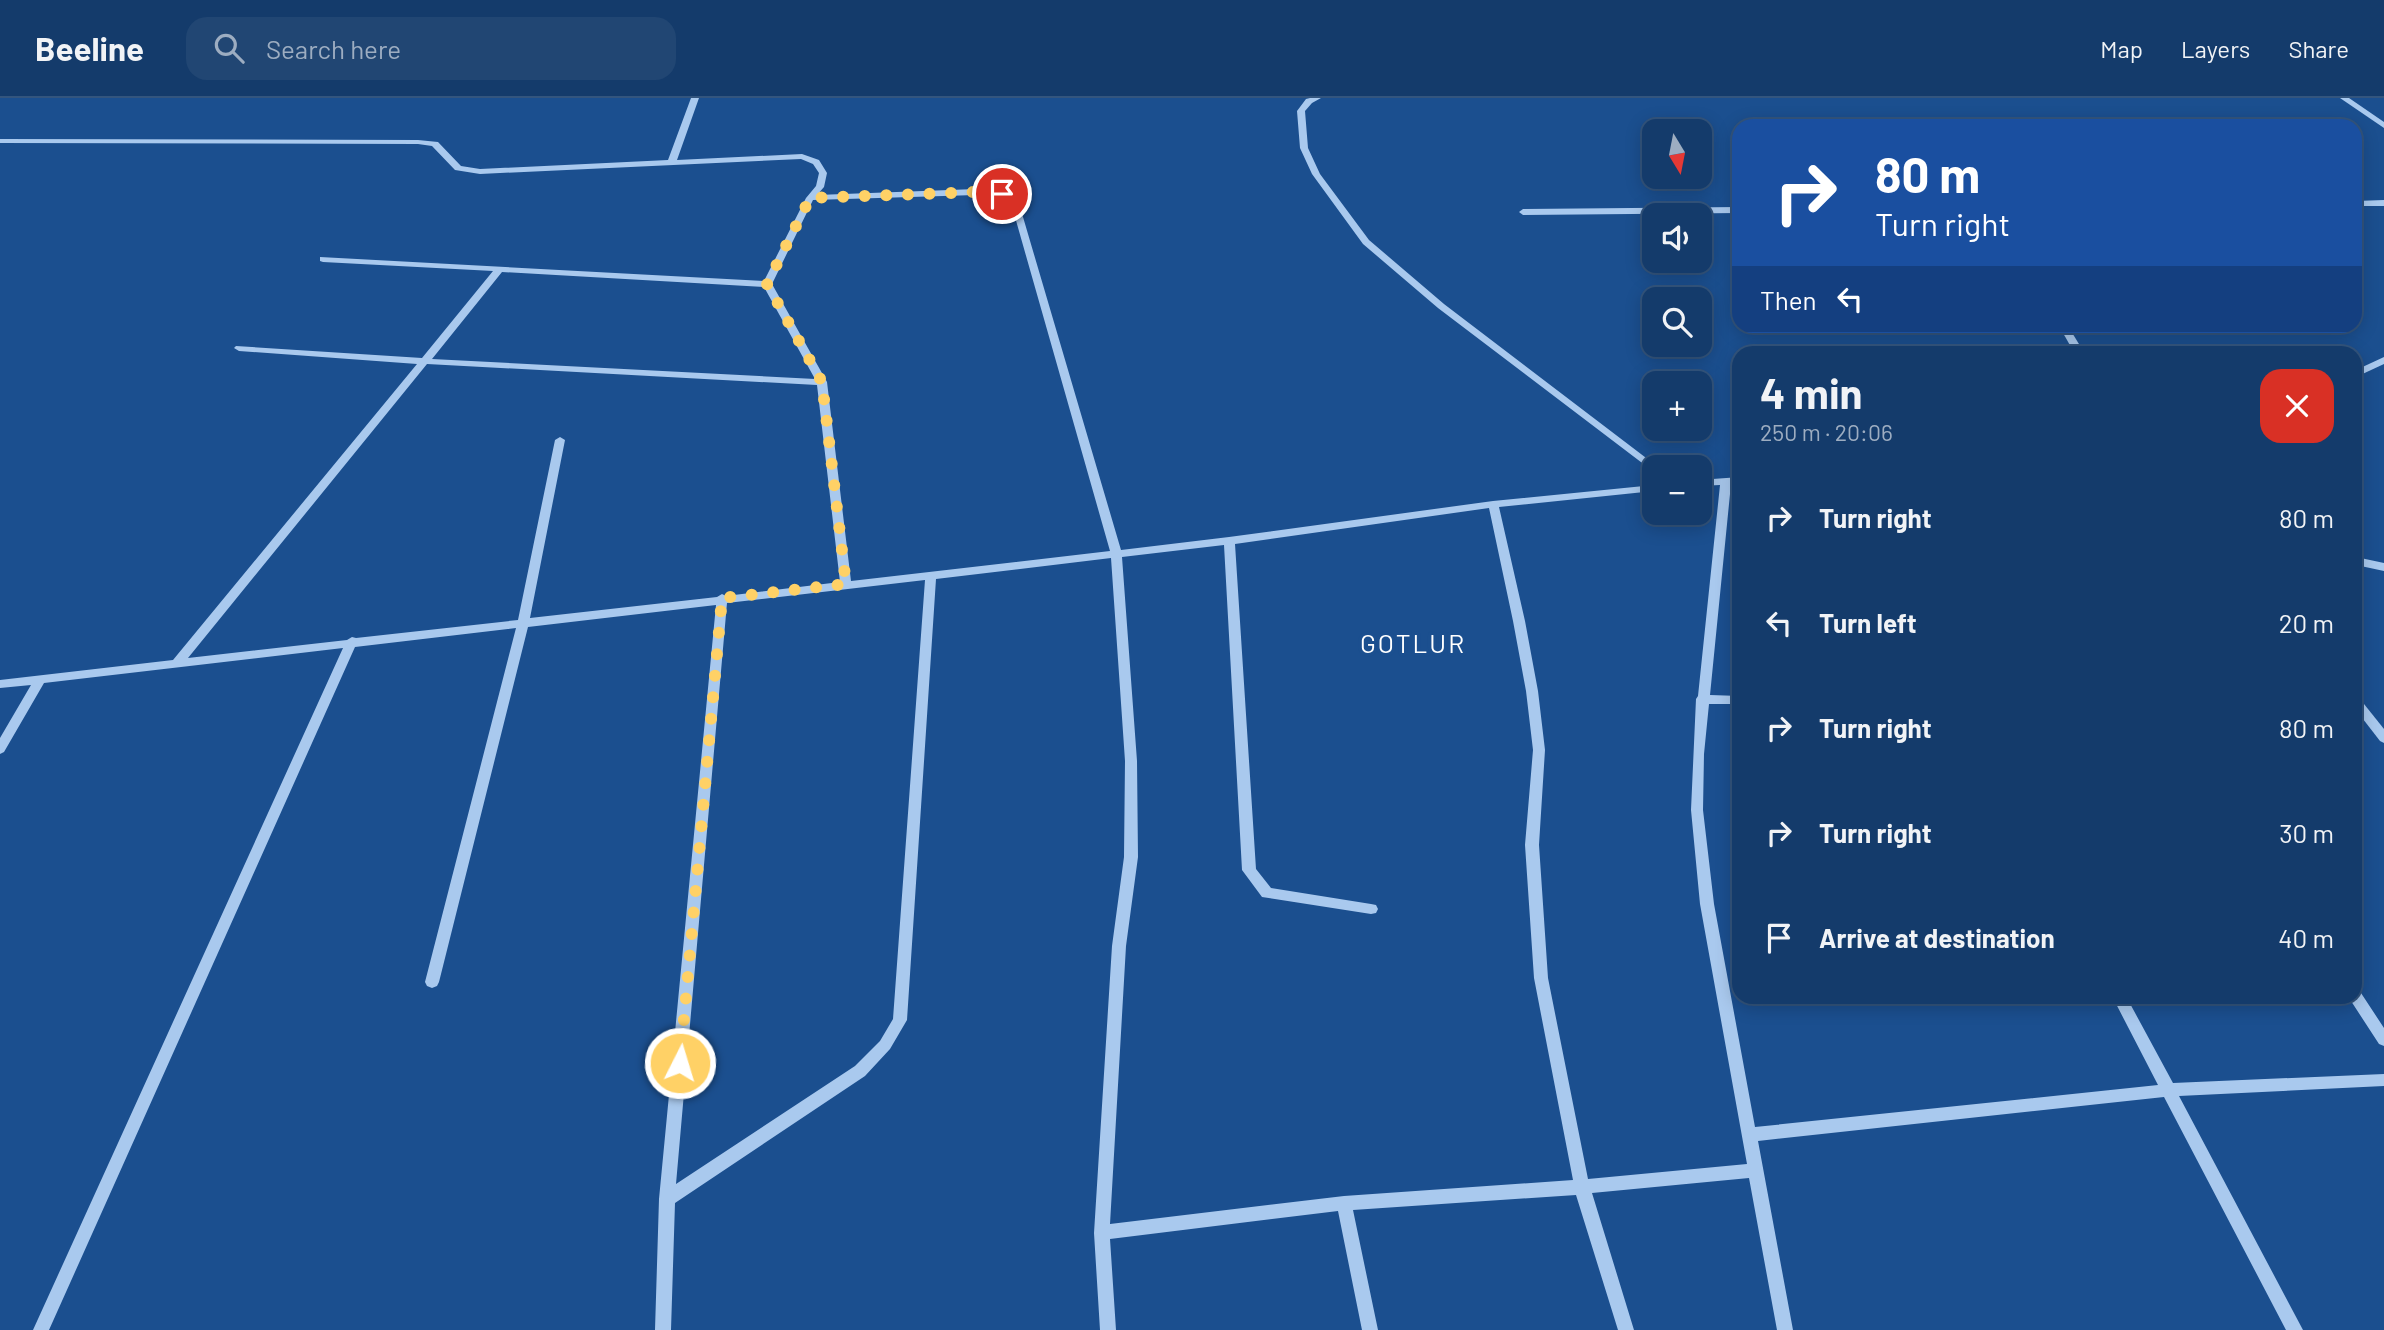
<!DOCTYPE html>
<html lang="en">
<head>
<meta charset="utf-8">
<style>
	body { margin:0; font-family:Barlow,sans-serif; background:#214673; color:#f1f3f6; height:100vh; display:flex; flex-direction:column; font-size:26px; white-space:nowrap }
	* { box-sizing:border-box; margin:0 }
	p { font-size:23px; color:#9dadc1 }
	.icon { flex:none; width:38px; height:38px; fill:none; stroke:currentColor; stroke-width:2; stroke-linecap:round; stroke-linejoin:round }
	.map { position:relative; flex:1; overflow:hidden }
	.side { position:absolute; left:1732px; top:248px; width:630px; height:658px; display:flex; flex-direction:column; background:#143b6b; border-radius:21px; box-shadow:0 4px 18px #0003,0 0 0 2px #33557e }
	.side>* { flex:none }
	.banner { position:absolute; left:1732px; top:21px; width:630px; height:214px; border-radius:21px; box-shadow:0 4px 18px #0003,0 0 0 2px #33557e; background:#1a4fa0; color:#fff; overflow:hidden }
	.needle { width:46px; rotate:170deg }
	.buttons { position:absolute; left:1642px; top:21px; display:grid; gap:14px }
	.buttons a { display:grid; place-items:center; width:70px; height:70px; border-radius:14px; background:#143b6b; box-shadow:0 4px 18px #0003,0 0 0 2px #33557e; font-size:35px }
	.pin { position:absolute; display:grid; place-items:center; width:60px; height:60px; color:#fff; margin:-30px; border:4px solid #fff; border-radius:50%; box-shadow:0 2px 7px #0007 }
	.me { position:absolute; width:77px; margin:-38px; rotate:5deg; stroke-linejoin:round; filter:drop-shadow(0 0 5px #0008) }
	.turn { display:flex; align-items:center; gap:24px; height:147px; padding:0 28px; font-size:32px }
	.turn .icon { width:91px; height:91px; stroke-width:2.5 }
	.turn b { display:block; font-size:49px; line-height:60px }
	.then { display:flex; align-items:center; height:66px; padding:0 28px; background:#0003; gap:14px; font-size:26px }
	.round { display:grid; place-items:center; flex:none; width:74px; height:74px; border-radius:21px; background:#214673 }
	.summary { display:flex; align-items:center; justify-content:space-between; height:119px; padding:0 28px }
	h1 { font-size:42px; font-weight:700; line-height:52px }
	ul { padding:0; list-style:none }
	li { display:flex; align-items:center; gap:21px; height:105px; padding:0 28px }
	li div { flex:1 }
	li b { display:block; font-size:26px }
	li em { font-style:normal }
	header { display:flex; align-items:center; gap:42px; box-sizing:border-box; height:98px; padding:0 35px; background:#143b6b; border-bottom:2px solid #33557e }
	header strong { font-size:33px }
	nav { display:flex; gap:38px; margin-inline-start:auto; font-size:24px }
	.search { width:490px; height:63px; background:#214673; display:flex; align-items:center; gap:18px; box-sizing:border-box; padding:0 24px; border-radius:21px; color:#9dadc1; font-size:26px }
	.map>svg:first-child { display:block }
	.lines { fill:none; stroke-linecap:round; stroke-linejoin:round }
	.minor { fill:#a9c9ee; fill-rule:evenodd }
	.route { stroke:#ffd166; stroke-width:12; stroke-dasharray:0 21.6 }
	.labels { text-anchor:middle; stroke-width:7; stroke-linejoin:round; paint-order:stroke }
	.quarter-label { font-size:26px; letter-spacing:2px; fill:#fff; stroke:#1b4f8f }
</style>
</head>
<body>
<header>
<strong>Beeline</strong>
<div class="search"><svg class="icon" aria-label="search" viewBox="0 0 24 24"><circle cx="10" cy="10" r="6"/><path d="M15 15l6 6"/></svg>Search here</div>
<nav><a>Map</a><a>Layers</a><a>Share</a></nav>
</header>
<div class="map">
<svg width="2384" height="1232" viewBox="0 0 2384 1232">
	<rect width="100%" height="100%" fill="#1b4f8f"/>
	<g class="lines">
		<g class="minor">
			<path d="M 691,0 L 699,0 L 677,62 L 802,56 L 819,62 L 827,75 L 824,89 L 817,97 L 976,91 L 1005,94 L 1018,102 L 1121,452 L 1229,439 L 1493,403 L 1654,387 L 1654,393 L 1499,409 L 1525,523 L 1538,593 L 1545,652 L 1539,747 L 1548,880 L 1588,1081 L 1747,1066 L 1700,806 L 1691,712 L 1696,601 L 1698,598 L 1720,387 L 1699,388 L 1699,382 L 1740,379 L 1740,385 L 1731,386 L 1710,597 L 1740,598 L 1740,606 L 1709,606 L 1704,656 L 1703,712 L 1714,806 L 1755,1029 L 2158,987 L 2113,900 L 2127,900 L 2173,985 L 2384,976 L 2384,988 L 2179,998 L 2303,1232 L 2286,1232 L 2164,999 L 1758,1043 L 1793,1232 L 1777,1232 L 1749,1080 L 1592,1095 L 1634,1232 L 1618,1232 L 1576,1097 L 1353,1112 L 1378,1232 L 1362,1232 L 1338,1113 L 1110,1141 L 1116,1232 L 1100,1232 L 1094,1135 L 1112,848 L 1124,759 L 1125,663 L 1111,460 L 936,481 L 907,922 L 890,951 L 865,978 L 675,1105 L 671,1232 L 655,1232 L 659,1101 L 716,507 L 528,529 L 439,884 L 437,888 L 432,890 L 427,888 L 425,884 L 516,530 L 355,549 L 49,1232 L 33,1232 L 343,550 L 44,585 L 4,654 L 0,656 L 0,640 L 31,587 L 0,590 L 0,582 L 173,562 L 417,266 L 239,253 L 234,250 L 236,248 L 422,260 L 493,173 L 323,164 L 320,163 L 320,159 L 764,183 L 806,100 L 816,88 L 819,75 L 813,66 L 801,61 L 480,76 L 455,72 L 432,48 L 418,46 L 0,45 L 0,41 L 418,42 L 438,44 L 461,68 L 480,71 L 668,62 ZM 976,97 L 1000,98 L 1011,105 L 1110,453 L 851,483 L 827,284 L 772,186 L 813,102 ZM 502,174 L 764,189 L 815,281 L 432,261 ZM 427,266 L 817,287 L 840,484 L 726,498 L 722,496 L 717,499 L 530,520 L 565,342 L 560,339 L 555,342 L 518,522 L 356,540 L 352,539 L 347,542 L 188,560 ZM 1489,410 L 1513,523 L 1526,593 L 1533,652 L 1525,747 L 1534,880 L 1573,1082 L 1344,1098 L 1110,1126 L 1126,848 L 1138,759 L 1137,663 L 1122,459 L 1224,447 L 1242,772 L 1262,799 L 1371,816 L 1376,815 L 1378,811 L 1376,807 L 1371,806 L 1271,790 L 1256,771 L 1235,446 ZM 925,482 L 893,921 L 880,943 L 855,968 L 676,1086 L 727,505 Z"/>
			<path d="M 1310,0 L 1321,0 L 1312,5 L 1305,13 L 1308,50 L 1320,76 L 1369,142 L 1444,206 L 1658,369 L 1654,369 L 1654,374 L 1438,210 L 1363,146 L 1312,76 L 1300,50 L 1297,13 L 1306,1 Z"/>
			<path d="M 2340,0 L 2349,0 L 2384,24 L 2384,30 Z"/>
			<path d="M 2384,102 L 2384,108 L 2356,108 L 2356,103 Z"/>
			<path d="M 1740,109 L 1740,115 L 1523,117 L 1519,114 L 1523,111 Z"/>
			<path d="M 2059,228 L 2068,228 L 2085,256 L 2075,256 Z"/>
			<path d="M 2384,259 L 2384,266 L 2356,279 L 2356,272 Z"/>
			<path d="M 2356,459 L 2384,465 L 2384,473 L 2356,467 Z"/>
			<path d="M 2356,600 L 2360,601 L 2384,631 L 2384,645 L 2380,643 L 2356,612 Z"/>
			<path d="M 2356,893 L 2361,895 L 2384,930 L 2384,948 L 2379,946 L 2351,903 L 2349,900 L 2356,900 Z"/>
		</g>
	</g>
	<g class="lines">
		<path class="route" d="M 680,965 L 722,500 L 846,486 L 822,284 L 767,186 L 810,100 L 976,94 L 1002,96"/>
	</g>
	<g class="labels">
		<g class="quarter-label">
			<text x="1413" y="555">GOTLUR</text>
		</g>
	</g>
</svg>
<div class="buttons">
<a><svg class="needle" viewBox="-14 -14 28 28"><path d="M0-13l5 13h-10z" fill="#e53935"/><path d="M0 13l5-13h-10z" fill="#9dadc1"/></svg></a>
<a><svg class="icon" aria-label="sound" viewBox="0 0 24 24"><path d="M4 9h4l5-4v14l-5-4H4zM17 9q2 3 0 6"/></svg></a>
<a><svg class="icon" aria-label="search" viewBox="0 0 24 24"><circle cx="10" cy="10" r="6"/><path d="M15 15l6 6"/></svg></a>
<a>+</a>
<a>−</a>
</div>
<div class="pin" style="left:1002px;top:96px;background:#d93025"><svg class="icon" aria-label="arrive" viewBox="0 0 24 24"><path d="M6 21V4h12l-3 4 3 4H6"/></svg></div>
<svg class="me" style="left:680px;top:965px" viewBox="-20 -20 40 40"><circle r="17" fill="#ffd166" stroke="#fff" stroke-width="3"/><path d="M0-11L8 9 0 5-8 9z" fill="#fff"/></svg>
<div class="banner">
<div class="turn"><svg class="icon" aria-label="right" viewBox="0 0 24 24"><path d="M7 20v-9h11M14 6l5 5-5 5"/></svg><div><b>80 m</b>Turn right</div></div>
<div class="then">Then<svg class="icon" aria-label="left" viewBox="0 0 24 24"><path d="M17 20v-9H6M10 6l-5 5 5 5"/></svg></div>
</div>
<section class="side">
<div class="summary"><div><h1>4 min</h1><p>250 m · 20:06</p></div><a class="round" style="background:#d93025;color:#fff"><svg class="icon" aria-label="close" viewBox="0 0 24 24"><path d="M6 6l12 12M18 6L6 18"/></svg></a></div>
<ul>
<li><svg class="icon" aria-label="right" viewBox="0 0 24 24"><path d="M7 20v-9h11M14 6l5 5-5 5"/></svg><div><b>Turn right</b></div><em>80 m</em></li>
<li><svg class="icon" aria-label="left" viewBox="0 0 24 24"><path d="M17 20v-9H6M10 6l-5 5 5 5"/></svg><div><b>Turn left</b></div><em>20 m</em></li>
<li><svg class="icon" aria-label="right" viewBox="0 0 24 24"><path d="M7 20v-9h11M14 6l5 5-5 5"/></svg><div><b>Turn right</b></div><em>80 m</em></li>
<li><svg class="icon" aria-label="right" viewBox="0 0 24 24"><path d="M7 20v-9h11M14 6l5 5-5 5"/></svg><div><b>Turn right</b></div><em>30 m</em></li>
<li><svg class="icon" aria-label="arrive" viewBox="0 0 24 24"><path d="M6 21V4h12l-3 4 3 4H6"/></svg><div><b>Arrive at destination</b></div><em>40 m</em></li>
</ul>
</section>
</div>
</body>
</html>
